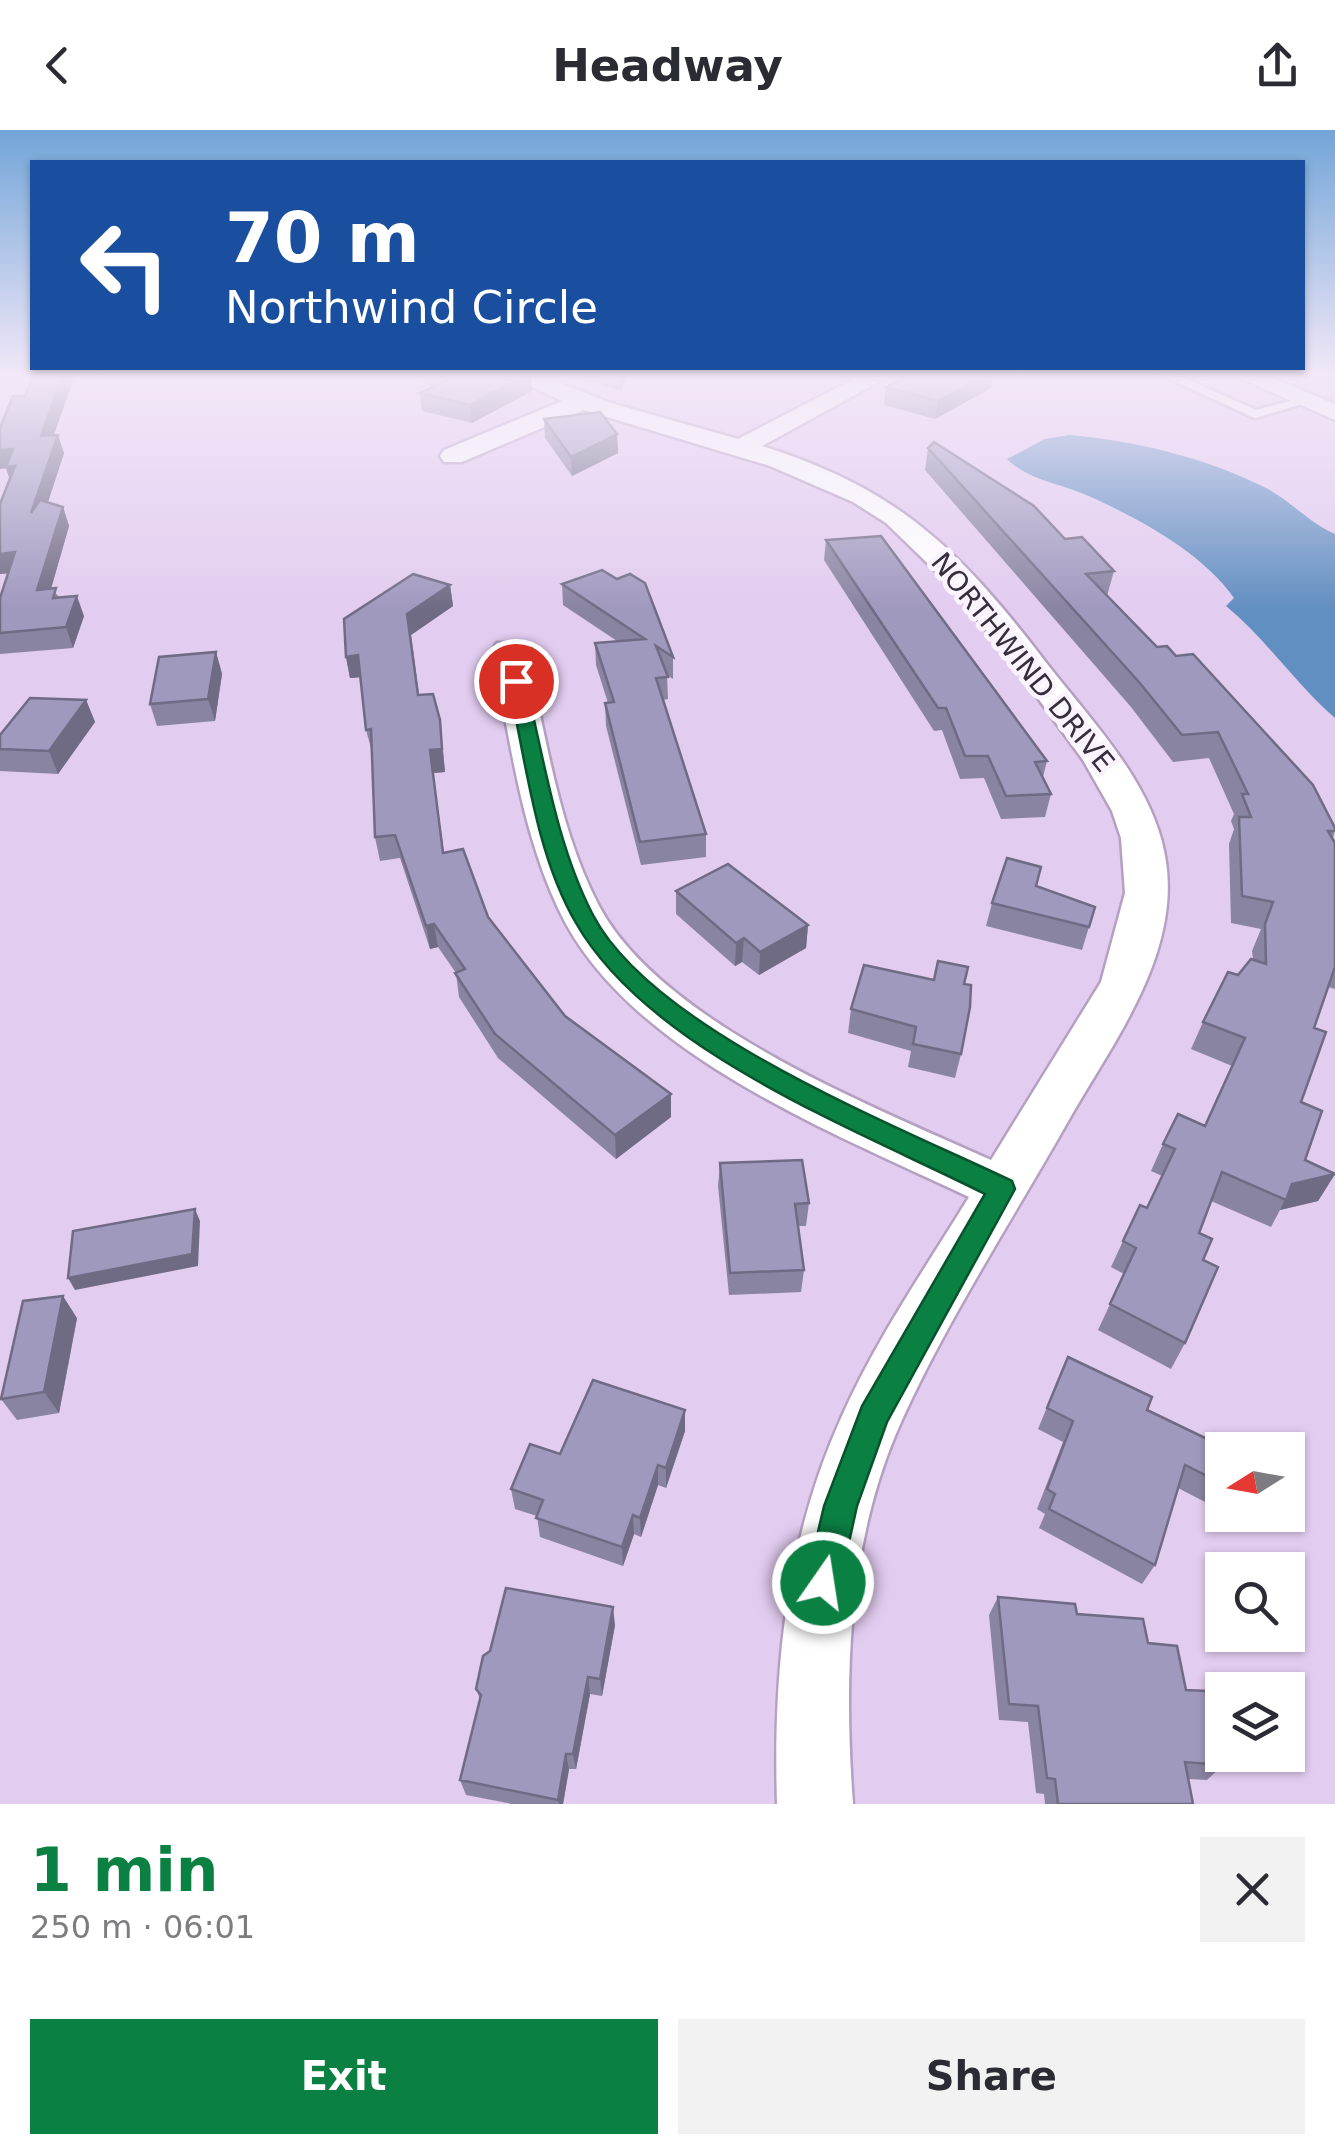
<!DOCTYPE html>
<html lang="en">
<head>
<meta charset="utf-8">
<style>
	body { margin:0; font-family:"DejaVu Sans",sans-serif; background:#f2f2f3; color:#2b2b33; height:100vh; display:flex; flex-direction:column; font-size:38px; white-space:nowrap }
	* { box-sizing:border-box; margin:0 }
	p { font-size:32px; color:#7c7c81 }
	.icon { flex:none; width:55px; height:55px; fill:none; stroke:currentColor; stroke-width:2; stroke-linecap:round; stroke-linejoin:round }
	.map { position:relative; height:1674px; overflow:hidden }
	.details { display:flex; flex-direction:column; background:#fff; flex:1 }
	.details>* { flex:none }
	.top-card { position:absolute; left:30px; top:30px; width:1275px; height:210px; border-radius:0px; box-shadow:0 2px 8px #0004; background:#1a4fa0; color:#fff; overflow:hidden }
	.needle { width:65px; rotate:259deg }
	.controls { position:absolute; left:1205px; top:1302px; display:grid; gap:20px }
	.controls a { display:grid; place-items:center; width:100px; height:100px; border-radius:0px; background:#fff; box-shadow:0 2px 8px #0004; font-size:50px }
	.pin { position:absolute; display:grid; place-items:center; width:85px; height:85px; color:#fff; margin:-42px; border:5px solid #fff; border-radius:50%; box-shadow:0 2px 10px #0007 }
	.me { position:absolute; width:110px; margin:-55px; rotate:13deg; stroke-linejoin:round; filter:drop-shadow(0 0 8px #0008) }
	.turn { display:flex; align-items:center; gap:35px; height:210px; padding:0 30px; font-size:45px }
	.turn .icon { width:130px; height:130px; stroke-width:2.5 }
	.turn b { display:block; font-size:70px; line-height:85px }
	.round { display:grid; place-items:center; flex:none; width:105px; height:105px; border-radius:0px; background:#f2f2f3 }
	.overview { display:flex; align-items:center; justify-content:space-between; height:170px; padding:0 30px }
	h1 { font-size:60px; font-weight:700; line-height:75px; color:#0b8043 }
	.action { display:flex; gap:20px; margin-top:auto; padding:20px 30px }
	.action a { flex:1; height:115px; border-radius:0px; background:#0b8043; color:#fff; font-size:40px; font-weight:700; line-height:115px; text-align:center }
	.action a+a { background:#f2f2f3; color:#2b2b33 }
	header { display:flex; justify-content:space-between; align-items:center; height:130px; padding:0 30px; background:#fff; font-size:45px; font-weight:700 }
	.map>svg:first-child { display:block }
	.water { fill:#628fc1 }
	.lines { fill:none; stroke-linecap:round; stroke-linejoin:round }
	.service-casing { stroke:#b6a0c2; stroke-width:6 }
	.minor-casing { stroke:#b6a0c2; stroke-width:5 }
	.service { fill:#fff; fill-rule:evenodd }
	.minor { fill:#fff; fill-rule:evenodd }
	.wall { fill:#8a84a3 }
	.shaded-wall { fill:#706b85 }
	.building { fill:#a099be; stroke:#706b85; stroke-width:2.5 }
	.route { fill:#0b8043; stroke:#07532c; stroke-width:2.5 }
	.labels { text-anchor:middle; stroke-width:9; stroke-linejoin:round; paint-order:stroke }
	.street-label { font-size:28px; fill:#362e3c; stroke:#fbf4ff }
</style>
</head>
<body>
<header><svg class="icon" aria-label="back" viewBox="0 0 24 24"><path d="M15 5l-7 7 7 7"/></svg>Headway<svg class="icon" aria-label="share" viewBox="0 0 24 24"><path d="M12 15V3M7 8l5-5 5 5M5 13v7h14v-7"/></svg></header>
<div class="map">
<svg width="1335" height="1674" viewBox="0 0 1335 1674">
	<rect width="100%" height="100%" fill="#e2ccf0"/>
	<path class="water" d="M 1069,305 C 1133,310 1206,328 1264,357 C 1289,369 1309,393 1335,404 L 1335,588 C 1295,553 1267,510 1226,476 L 1234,468 C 1203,423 1139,389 1091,367 C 1063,354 1029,351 1007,329 L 1045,309 Z"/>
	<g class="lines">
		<g class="service-casing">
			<path id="service" d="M 1159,244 L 1175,244 L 1256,280 L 1306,267 L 1312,271 L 1255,288 Z"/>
		</g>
		<g class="minor-casing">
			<g id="minor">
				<path d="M 506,244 L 537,244 L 611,273 L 738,309 L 864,244 L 893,244 L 762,316 C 896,358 957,417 1041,526 C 1088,588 1155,653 1166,732 C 1180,827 1111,915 1067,993 C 1011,1092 939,1203 895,1306 C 847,1422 844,1551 853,1674 L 777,1674 C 773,1540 786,1409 842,1286 C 876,1209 925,1139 969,1067 C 834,1003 624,922 558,778 C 520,697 510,607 492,520 L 497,513 L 521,513 L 526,520 C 546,605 558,698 599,776 C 662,894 874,977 991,1030 L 1101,852 L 1125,763 L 1121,708 L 1112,681 L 1083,630 L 1008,527 L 948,453 L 886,393 L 853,372 L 770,336 L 584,280 L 462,332 L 444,332 L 440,326 L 444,320 L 562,271 Z"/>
				<path d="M 1231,244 L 1263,244 L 1335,274 L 1335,290 Z"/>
			</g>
		</g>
		<use href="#service" class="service"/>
		<use href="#minor" class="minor"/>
	</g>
	<g class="wall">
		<path d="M 413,244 L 531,244 L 532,261 L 472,293 L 422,281 L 420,263 L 432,257 Z"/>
		<path d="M 567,244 L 627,244 L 621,261 Z"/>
		<path d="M 910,244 L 993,244 L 991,258 L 935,289 L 884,275 L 886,257 Z"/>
		<path d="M 1293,244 L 1327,244 L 1306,249 Z"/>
		<path d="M 74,247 L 54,305 L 64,323 L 48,372 L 63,377 L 69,396 L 51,458 L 59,467 L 84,486 L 73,518 L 0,524 L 0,468 L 8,443 L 0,444 L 0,374 L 10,349 L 6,338 L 0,339 L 0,298 L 25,266 Z"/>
		<path d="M 544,289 L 617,304 L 618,323 L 572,346 L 545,308 Z"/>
		<path d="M 928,318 L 1114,441 L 1107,466 L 1335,698 L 1333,709 L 1335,713 L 1335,859 L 1328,857 L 1314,898 L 1301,972 L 1305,1030 L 1335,1044 L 1318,1071 L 1280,1080 L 1271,1097 L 1211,1071 L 1199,1103 L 1203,1130 L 1185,1213 L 1171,1239 L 1098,1200 L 1124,1144 L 1111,1137 L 1123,1111 L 1147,1078 L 1162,1046 L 1151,1041 L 1163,1014 L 1205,996 L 1232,936 L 1191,919 L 1203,892 L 1238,845 L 1253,829 L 1252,821 L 1261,799 L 1231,793 L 1229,714 L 1234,699 L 1231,691 L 1234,684 L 1209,628 L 1173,632 L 1131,577 L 925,340 Z"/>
		<path d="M 826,410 L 1047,631 L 1043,647 L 1051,664 L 1045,687 L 1001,689 L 984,648 L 960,649 L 942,600 L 934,601 L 824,430 Z"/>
		<path d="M 562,454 L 673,527 L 673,549 L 667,545 L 668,569 L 663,570 L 706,704 L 706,727 L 641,735 L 606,596 L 605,573 L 608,573 L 596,535 L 595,513 L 617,511 L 563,475 Z"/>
		<path d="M 450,455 L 453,476 L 411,505 L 419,565 L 440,590 L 445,642 L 433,643 L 444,723 L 488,787 L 565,886 L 671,964 L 671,987 L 616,1029 L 498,928 L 459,867 L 456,843 L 438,817 L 430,819 L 400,728 L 380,731 L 375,707 L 372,622 L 366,600 L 361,547 L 350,548 L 346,527 Z"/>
		<path d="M 216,522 L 222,544 L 215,591 L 157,596 L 150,574 Z"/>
		<path d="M 86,570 L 95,592 L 58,644 L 0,641 L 0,605 Z"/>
		<path d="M 1036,756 L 1095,777 L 1082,820 L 986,796 L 992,773 Z"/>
		<path d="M 676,761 L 808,795 L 806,818 L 759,845 L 742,832 L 735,836 L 676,784 Z"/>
		<path d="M 934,850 L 964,854 L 961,924 L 955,948 L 908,937 L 911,921 L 848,903 L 851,879 Z"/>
		<path d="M 720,1033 L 809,1073 L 806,1096 L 798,1096 L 804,1140 L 801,1162 L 729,1165 L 718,1056 Z"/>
		<path d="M 77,1188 L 59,1283 L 17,1290 L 1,1269 Z"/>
		<path d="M 1068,1227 L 1147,1280 L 1221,1353 L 1207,1373 L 1178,1358 L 1155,1435 L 1142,1454 L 1039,1398 L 1045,1384 L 1037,1379 L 1063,1312 L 1038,1299 Z"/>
		<path d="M 685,1280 L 685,1301 L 666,1358 L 658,1355 L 641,1407 L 634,1404 L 623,1436 L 540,1407 L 537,1386 L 515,1379 L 511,1359 L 560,1324 Z"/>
		<path d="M 998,1467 L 1077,1484 L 1148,1513 L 1186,1560 L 1223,1635 L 1207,1650 L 1188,1649 L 1193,1674 L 1045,1674 L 1044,1664 L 1036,1663 L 1028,1592 L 999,1590 L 989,1485 Z"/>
		<path d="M 615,1495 L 602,1566 L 590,1564 L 576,1639 L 569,1639 L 563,1674 L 512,1674 L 466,1665 L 460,1650 L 480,1569 L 476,1559 Z"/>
	</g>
	<g class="shaded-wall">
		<path d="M 63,244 L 106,244 L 74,247 L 47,324 L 41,306 Z"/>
		<path d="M 528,244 L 531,244 L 532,261 L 472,293 L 470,275 Z"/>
		<path d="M 621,244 L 627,244 L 621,261 Z"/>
		<path d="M 795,244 L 815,244 L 795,248 Z"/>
		<path d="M 987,244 L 993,244 L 991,258 L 935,289 L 938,271 Z"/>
		<path d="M 1308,244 L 1327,244 L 1306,249 Z"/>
		<path d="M 617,304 L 618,323 L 572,346 L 571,327 Z"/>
		<path d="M 58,305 L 64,323 L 38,402 L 31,383 Z"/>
		<path d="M 13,319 L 15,338 L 12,356 L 6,338 L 0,339 L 0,320 Z"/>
		<path d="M 63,377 L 69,396 L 45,480 L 37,460 Z"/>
		<path d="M 15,422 L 22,442 L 0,444 L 0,424 Z"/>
		<path d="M 450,455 L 453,476 L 411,505 L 407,484 Z"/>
		<path d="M 77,466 L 84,486 L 73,518 L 66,497 Z"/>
		<path d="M 216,522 L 222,544 L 215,591 L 208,569 Z"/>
		<path d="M 358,525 L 363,547 L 350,548 L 346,527 Z"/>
		<path d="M 86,570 L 95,592 L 58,644 L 49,621 Z"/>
		<path d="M 440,590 L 445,642 L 433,643 L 430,620 Z"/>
		<path d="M 434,794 L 438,817 L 430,819 L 426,796 Z"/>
		<path d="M 808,795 L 806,818 L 759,845 L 760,822 Z"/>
		<path d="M 744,808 L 742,832 L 735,836 L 736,813 Z"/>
		<path d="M 671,964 L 671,987 L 616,1029 L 615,1005 Z"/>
		<path d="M 1335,1044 L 1318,1071 L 1280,1080 L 1292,1054 Z"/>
		<path d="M 195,1079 L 200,1091 L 198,1136 L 75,1160 L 68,1148 Z"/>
		<path d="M 63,1166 L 77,1188 L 59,1283 L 44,1262 Z"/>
		<path d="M 685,1280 L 685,1301 L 666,1358 L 666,1338 Z"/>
		<path d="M 658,1335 L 658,1355 L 641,1407 L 640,1388 Z"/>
		<path d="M 633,1385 L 634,1404 L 623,1436 L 622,1417 Z"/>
		<path d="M 613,1477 L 615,1495 L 602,1566 L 600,1549 Z"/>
		<path d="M 588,1547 L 590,1564 L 576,1639 L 573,1624 Z"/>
		<path d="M 566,1624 L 569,1639 L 563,1674 L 559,1674 L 558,1670 Z"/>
	</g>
	<g class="building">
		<path d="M 34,244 L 63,244 L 41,306 L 58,305 L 31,383 L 40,370 L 63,377 L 37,460 L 56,458 L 53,468 L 77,466 L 66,497 L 0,503 L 0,468 L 15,422 L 0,424 L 0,374 L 15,336 L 6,337 L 13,319 L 0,320 L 0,298 L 13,266 L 25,266 Z"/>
		<path d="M 437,244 L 528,244 L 470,275 L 420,263 L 447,250 Z"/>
		<path d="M 910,244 L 987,244 L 938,271 L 886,257 Z"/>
		<path d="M 600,282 L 617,304 L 571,327 L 544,289 Z"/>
		<path d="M 934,312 L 1034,376 L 1065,409 L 1082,407 L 1114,441 L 1086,444 L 1157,517 L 1167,516 L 1176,526 L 1193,524 L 1313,655 L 1335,698 L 1335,701 L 1328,701 L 1335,713 L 1335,837 L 1314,898 L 1326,902 L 1301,972 L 1322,981 L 1305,1030 L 1335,1044 L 1292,1054 L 1286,1070 L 1222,1042 L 1199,1103 L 1212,1109 L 1203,1130 L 1218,1137 L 1185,1213 L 1110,1174 L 1136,1118 L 1123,1111 L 1140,1075 L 1147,1078 L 1175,1019 L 1163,1014 L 1178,984 L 1205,996 L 1245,908 L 1203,892 L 1228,842 L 1238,845 L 1251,829 L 1266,834 L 1265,794 L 1273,772 L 1242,766 L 1239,687 L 1251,687 L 1242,664 L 1248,664 L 1218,602 L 1182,605 L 1139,552 L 928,318 Z"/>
		<path d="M 881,406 L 1047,631 L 1035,632 L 1051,664 L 1006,666 L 988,626 L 965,626 L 946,578 L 938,578 L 826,410 Z"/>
		<path d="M 602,440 L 617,449 L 630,444 L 645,453 L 673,527 L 656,516 L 668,547 L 656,548 L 706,704 L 640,712 L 605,573 L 614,572 L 595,513 L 645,509 L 562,454 Z"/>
		<path d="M 413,444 L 450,455 L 407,484 L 418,565 L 433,564 L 440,590 L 442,619 L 430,620 L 443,723 L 463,719 L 488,787 L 565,886 L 671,964 L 615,1005 L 495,904 L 455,843 L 465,839 L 434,794 L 426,796 L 395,705 L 375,707 L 371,599 L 366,600 L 358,525 L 346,527 L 344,489 Z"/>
		<path d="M 216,522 L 208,569 L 150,574 L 159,527 Z"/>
		<path d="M 30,568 L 86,570 L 49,621 L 0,619 L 0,605 Z"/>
		<path d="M 1007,728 L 1041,737 L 1036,756 L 1095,777 L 1089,797 L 992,773 Z"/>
		<path d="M 728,734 L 808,795 L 760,822 L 744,808 L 736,813 L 676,761 Z"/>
		<path d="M 938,831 L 968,837 L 964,854 L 971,855 L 970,877 L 961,924 L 913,914 L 916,897 L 851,879 L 864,835 L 934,850 Z"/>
		<path d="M 802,1030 L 809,1073 L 795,1074 L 804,1140 L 730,1143 L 720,1033 Z"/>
		<path d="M 195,1079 L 192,1124 L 68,1148 L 73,1101 Z"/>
		<path d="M 63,1166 L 44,1262 L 1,1269 L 23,1171 Z"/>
		<path d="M 1068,1227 L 1152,1267 L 1147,1280 L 1230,1320 L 1222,1320 L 1221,1353 L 1185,1335 L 1155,1435 L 1049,1379 L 1055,1364 L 1047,1359 L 1073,1291 L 1047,1278 Z"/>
		<path d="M 593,1250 L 685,1280 L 666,1338 L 658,1335 L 640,1388 L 633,1385 L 622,1417 L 536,1388 L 543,1370 L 511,1359 L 530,1314 L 560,1324 Z"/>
		<path d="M 506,1458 L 613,1477 L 600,1549 L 588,1547 L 573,1624 L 566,1624 L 558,1670 L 460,1650 L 481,1565 L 476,1559 L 483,1526 L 490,1521 Z"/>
		<path d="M 998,1467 L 1075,1474 L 1077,1484 L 1143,1489 L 1148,1513 L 1177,1516 L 1186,1560 L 1207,1561 L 1223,1635 L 1185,1632 L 1193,1674 L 1058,1674 L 1055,1649 L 1047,1648 L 1038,1576 L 1009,1574 Z"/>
	</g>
	<linearGradient id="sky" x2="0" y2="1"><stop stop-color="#72a5d8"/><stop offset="0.51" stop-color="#f2e8f8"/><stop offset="1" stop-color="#f2e8f8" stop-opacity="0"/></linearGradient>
	<rect width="1335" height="479" fill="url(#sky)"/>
	<path class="route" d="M 516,546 L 525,551 C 544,628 556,714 593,785 C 653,900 895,995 1012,1051 L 1015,1059 L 887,1292 L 857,1376 L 840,1453 L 835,1465 L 823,1470 L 811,1465 L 806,1453 L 824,1376 L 862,1276 L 985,1064 C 858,1000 649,921 576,793 C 535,723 526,630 508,551 Z"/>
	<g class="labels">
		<g class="street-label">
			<text transform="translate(1023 532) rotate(51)" y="10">NORTHWIND DRIVE</text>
		</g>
	</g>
</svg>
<div class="controls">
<a><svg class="needle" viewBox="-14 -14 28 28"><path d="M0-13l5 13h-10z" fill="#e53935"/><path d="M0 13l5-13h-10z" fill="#7c7c81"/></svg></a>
<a><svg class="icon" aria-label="search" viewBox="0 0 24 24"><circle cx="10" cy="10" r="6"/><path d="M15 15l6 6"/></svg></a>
<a><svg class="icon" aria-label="layers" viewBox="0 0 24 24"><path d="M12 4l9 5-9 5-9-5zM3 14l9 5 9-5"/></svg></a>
</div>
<div class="pin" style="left:516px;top:551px;background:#d93025"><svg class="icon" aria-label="arrive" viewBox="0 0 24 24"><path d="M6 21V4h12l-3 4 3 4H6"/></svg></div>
<svg class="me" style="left:823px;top:1453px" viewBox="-20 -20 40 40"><circle r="17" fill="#0b8043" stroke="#fff" stroke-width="3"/><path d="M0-11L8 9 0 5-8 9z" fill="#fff"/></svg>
<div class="top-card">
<div class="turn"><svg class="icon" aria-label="left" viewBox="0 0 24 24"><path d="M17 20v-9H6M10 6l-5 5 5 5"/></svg><div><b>70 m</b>Northwind Circle</div></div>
</div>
</div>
<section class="details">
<div class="overview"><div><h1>1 min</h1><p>250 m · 06:01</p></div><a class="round"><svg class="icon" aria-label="close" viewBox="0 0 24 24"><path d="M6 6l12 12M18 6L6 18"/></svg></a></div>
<div class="action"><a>Exit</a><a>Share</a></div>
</section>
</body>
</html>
